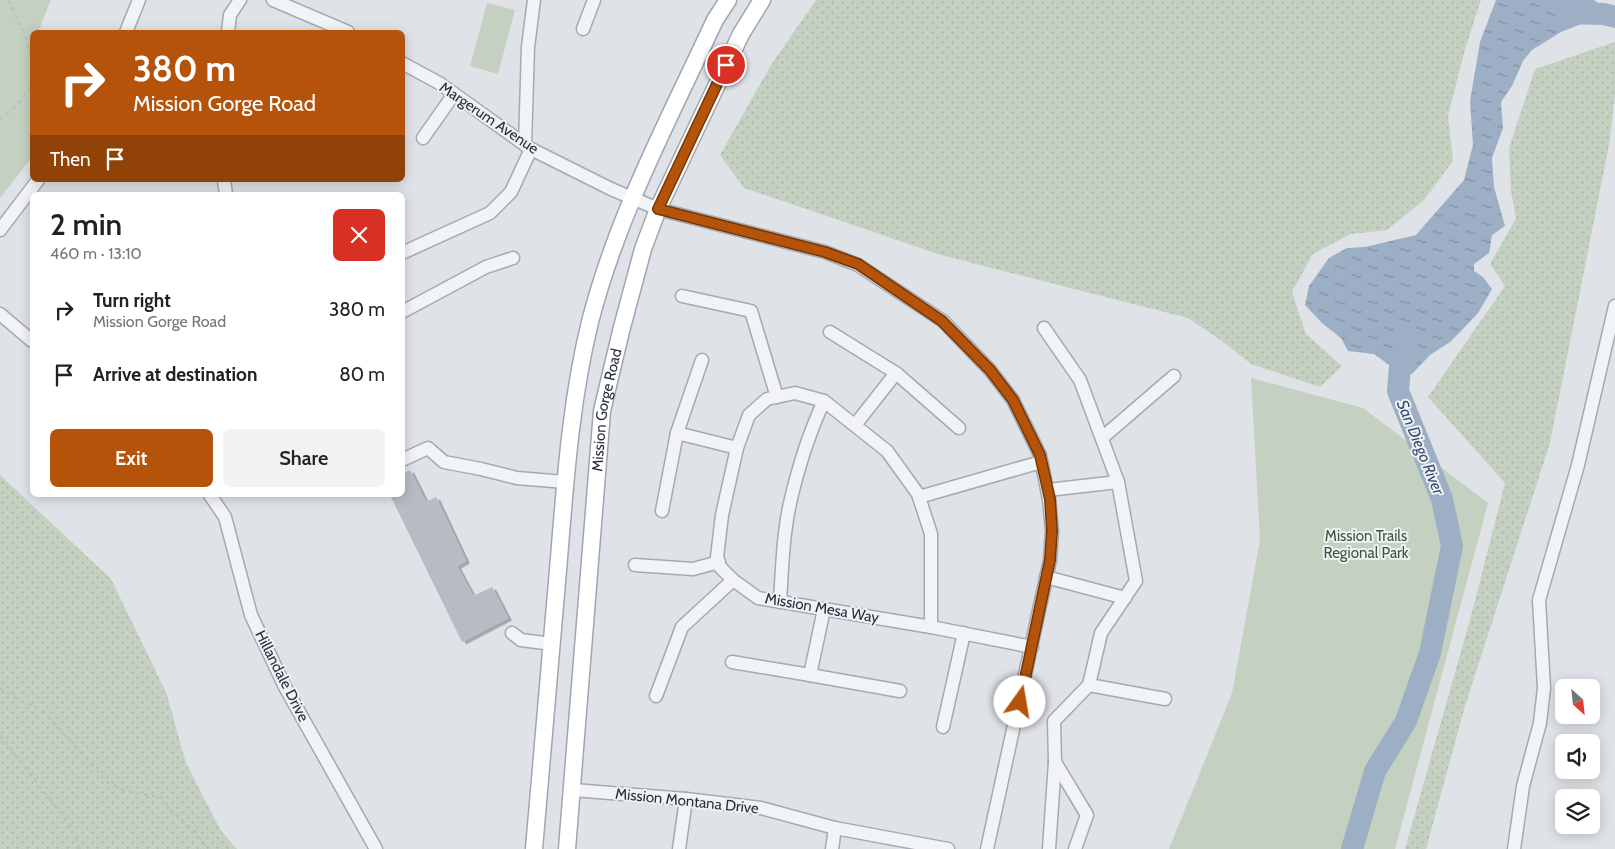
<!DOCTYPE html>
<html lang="en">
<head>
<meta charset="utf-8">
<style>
	body { margin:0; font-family:Cabin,sans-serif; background:#f2f2f2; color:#222; height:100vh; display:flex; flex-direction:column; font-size:19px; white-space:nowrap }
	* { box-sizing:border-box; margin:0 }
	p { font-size:16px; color:#767676 }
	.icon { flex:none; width:28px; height:28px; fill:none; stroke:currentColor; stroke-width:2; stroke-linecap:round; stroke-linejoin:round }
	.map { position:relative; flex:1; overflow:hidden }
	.panel { position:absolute; left:30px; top:192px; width:375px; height:305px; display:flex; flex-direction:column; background:#fff; border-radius:8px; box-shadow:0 2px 12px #0003 }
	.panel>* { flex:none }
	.top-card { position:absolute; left:30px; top:30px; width:375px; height:152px; border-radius:8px; box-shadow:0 2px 12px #0003; background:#b45309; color:#fff; overflow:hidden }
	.needle { width:32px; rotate:153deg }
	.buttons { position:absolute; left:1555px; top:679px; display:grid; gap:10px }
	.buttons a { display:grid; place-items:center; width:45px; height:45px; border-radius:8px; background:#fff; box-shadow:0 2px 12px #0003; font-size:25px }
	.pin { position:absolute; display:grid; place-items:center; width:42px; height:42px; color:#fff; margin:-21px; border:2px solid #fff; border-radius:50%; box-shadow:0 1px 5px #0007 }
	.me { position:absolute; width:55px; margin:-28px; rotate:13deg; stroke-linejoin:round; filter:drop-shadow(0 0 4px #0008) }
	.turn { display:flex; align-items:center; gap:18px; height:105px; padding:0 20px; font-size:22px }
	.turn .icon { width:65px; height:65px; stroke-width:2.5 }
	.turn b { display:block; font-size:35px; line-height:42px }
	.then { display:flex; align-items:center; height:48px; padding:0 20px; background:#0003; gap:10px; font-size:19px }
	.round { display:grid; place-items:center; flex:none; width:52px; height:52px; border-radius:8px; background:#f2f2f2 }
	.head { display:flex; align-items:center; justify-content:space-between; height:85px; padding:0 20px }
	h1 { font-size:30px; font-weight:600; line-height:38px }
	.primary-button { display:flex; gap:10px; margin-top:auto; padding:10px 20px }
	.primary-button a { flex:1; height:58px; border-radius:8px; background:#b45309; color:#fff; font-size:20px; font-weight:600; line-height:58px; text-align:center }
	.primary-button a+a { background:#f2f2f2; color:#222 }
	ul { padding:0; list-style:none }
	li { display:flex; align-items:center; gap:15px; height:65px; padding:0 20px }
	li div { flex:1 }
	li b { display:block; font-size:19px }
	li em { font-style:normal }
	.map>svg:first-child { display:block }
	.grass { fill:url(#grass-dots) }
	.green { fill:#c4d1c1 }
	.water { fill:url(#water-ripples) }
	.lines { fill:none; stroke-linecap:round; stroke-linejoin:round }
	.river { stroke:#9dafc5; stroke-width:22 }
	.building { fill:#b7bbc4; filter:url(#shadow) }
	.minor-casing { stroke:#a5a9b1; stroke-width:15 }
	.major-casing { stroke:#9fa6b2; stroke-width:19 }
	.path { stroke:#bec0c6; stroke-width:2.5; stroke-dasharray:4 4; stroke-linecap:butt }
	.minor { stroke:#f2f3f6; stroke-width:12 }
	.major { stroke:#fff; stroke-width:16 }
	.route-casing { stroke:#753606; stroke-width:12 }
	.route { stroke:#b45309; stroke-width:9 }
	.labels { text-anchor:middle; stroke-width:4; stroke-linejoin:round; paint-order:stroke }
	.street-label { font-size:15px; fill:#29303d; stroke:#eff1f5 }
	.park-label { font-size:15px; fill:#3d5838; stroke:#eff1f5 }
	.water-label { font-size:16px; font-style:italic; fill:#364d6e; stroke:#eff1f5 }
</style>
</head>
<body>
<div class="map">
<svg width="1615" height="849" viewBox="0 0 1615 849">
	<defs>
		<pattern id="grass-dots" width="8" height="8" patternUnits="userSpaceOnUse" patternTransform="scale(1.25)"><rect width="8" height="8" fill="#c4d1c1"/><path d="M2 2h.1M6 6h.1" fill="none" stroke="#a8b4a7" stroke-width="1.8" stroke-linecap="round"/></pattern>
		<pattern id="water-ripples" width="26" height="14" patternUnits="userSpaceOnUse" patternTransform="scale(1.25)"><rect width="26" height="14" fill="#9dafc5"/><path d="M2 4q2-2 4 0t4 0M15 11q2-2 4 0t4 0" fill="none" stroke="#808fa1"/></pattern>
		<filter id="shadow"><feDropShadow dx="4" dy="2.5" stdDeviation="0" flood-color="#0004"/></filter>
	</defs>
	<rect width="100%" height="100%" fill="#dfe2e7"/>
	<g class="grass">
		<path d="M 816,0 L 1481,0 L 1465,49 L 1448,116 L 1453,161 L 1424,200 L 1387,230 L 1351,234 L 1313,254 L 1292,292 L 1306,334 L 1342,366 L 1320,387 L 1251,364 L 1222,341 L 1188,318 L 941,255 L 744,188 L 720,155 L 771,65 Z"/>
		<path d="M 1615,42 L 1615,94 L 1609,145 L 1550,443 L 1465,706 L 1426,849 L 1405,849 L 1471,616 L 1505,483 L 1428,397 L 1505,286 L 1490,264 L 1516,218 L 1511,191 L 1509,148 L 1535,69 Z"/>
		<path d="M 0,475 L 111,579 L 166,692 L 186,763 L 221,831 L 237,849 L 0,849 Z"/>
	</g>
	<g class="green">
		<path d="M 0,0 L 51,0 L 38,32 L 32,32 L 32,157 L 0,198 Z"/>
		<path d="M 487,3 L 515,10 L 498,74 L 470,66 Z"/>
		<path d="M 1251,378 L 1363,408 L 1488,503 L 1395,849 L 1169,849 L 1232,693 L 1260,540 Z"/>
	</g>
	<path class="water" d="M 1496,0 L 1594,0 L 1598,3 L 1594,19 L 1561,32 L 1532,50 L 1523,61 L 1512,86 L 1501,102 L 1503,128 L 1492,158 L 1494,187 L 1505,226 L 1492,235 L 1489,253 L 1474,264 L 1474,271 L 1483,277 L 1492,289 L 1478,313 L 1461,331 L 1450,342 L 1430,355 L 1412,374 L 1399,372 L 1374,354 L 1348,351 L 1341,338 L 1322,323 L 1305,305 L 1309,286 L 1329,258 L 1347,248 L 1365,247 L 1416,235 L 1464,180 L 1473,145 L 1470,101 L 1480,42 Z"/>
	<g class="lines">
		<g class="river">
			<path d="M 1566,13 L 1604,14 L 1615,17"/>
			<path d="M 1352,849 L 1375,771 L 1406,721 L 1430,653 L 1452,546 L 1442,499 L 1398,391 L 1401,354 L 1407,342"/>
		</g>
	</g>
	<path class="building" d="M 410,470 L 426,502 L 436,497 L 466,561 L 457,566 L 473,596 L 492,587 L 508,618 L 462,642 L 390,495 L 402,495 L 402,474 Z"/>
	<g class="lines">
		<g class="minor-casing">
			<g id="minor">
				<path d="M 273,0 L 348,32"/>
				<path d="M 583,29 L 594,0"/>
				<path d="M 126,32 L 139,0"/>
				<path d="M 228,32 L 230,15 L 240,0"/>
				<path d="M 402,63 L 439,83 L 531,149 L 611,189 L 658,209 L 825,252 L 858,265 L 943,321 L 990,370 L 1013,400 L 1040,455 L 1049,499 L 1052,531 L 1050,560 L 987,849"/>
				<path d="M 423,138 L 454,94"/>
				<path d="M 525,145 L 528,47 L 534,0"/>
				<path d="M 224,180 L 226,195"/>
				<path d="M 0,230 L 38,180"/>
				<path d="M 402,253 L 490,213 L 511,192 L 531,149"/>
				<path d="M 682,296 L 751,311 L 777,397"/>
				<path d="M 402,312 L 486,267 L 513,258"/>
				<path d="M 0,314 L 32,341"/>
				<path d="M 1044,328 L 1080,380 L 1118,482 L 1048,490"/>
				<path d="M 830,332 L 896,373"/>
				<path d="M 795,393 L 824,401 L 887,451 L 918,494 L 931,534 L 931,627 L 758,598 L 733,580 L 720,567 L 717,557 L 722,515 L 737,448 L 749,415 L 767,399 Z"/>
				<path d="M 855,425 L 896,373 L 959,428"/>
				<path d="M 677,433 L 737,448"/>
				<path d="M 1102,438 L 1174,376"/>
				<path d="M 402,460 L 428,448 L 444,462 L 481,469 L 517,478 L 565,482"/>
				<path d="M 210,495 L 225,517 L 251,615 L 285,687 L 376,849"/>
				<path d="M 919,497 L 1041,462"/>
				<path d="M 662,511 L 677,433 L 702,360"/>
				<path d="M 635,565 L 693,569 L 719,562"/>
				<path d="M 1046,577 L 1125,598"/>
				<path d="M 780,602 C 782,569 783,535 790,503 C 798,468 809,433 824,401"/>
				<path d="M 931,627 L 1032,647"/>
				<path d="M 512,633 L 521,640 L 552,644"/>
				<path d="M 732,662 L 810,675 L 824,609"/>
				<path d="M 810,675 L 900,691"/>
				<path d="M 1089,685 L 1165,699"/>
				<path d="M 656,696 L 682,627 L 733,580"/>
				<path d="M 943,727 L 964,633"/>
				<path d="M 1055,762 L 1087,815 L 1075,849"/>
				<path d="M 573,790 L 686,799 L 761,808 L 835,828 L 948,849"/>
				<path d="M 679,849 L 686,799"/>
				<path d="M 832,849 L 835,828"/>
				<path d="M 1049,849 L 1055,762 L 1054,721 L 1089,685 L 1101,633 L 1136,581 L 1118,482"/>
				<path d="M 1514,849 L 1523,786 L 1540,723 L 1544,688 L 1539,600 L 1578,465 L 1615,306"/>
			</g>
		</g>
		<g class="major-casing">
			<g id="major">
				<path d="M 534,849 C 542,756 550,663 558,570 C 565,487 570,403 590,322 C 617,216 669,119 715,20 L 728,0"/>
				<path id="s1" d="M 567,849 L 602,411 L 621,331 L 643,249 L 658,209 L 741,34 L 762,0"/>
			</g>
		</g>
		<g class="path">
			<path d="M 8,0 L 24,32 L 32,58"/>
			<path d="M 0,119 L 17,105 L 32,87"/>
			<path d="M 0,688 L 16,699 L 41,709 L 108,783 L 130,792 L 161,797 L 172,811 L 195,831 L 208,849"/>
			<path d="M 0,735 L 71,827 L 80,849"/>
		</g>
		<use href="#minor" class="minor"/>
		<use href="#major" class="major"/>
	</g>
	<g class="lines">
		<g class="route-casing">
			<path id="route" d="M 726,65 L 658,209 L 825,252 L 858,264 L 942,321 L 990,370 L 1013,400 L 1040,455 L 1050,499 L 1052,531 L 1050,560 L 1020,702"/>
		</g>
		<use href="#route" class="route"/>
	</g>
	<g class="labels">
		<g class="street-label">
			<text transform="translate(489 118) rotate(34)" y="5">Margerum Avenue</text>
			<text dy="5" stroke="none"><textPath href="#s1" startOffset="441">Mission Gorge Road</textPath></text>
			<text transform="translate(822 608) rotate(10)" y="5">Mission Mesa Way</text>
			<text transform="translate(282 676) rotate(63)" y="5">Hillandale Drive</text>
			<text transform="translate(687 801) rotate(6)" y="5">Mission Montana Drive</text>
		</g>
		<g class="park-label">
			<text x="1366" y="541">Mission Trails<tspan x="1366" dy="17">Regional Park</tspan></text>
		</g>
		<g class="water-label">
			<text transform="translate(1421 447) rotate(68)" y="6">San Diego River</text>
		</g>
	</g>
</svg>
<div class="buttons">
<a><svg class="needle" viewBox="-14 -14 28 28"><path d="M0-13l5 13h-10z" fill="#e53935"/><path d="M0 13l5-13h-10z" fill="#767676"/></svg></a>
<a><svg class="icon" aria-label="sound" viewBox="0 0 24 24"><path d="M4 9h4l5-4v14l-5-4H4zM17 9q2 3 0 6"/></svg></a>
<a><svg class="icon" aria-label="layers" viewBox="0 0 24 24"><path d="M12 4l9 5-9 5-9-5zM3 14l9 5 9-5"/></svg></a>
</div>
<div class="pin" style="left:726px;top:65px;background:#d93025"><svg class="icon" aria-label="arrive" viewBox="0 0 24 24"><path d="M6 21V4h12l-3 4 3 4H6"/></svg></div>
<svg class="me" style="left:1020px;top:702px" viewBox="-20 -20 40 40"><circle r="19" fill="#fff"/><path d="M0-13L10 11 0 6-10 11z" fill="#b45309"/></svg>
<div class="top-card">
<div class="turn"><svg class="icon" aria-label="right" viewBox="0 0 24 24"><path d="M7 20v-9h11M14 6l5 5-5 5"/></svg><div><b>380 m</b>Mission Gorge Road</div></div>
<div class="then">Then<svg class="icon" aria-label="arrive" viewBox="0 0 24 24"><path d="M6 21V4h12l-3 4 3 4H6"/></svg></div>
</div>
<section class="panel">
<div class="head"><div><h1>2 min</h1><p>460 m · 13:10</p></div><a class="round" style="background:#d93025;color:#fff"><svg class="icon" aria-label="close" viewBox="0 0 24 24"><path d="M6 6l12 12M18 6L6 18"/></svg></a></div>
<ul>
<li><svg class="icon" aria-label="right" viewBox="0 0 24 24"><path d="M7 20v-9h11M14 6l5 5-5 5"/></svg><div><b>Turn right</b><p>Mission Gorge Road</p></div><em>380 m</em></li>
<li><svg class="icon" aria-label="arrive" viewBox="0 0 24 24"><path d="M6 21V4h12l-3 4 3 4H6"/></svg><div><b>Arrive at destination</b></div><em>80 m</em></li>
</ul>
<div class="primary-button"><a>Exit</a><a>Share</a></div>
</section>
</div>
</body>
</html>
